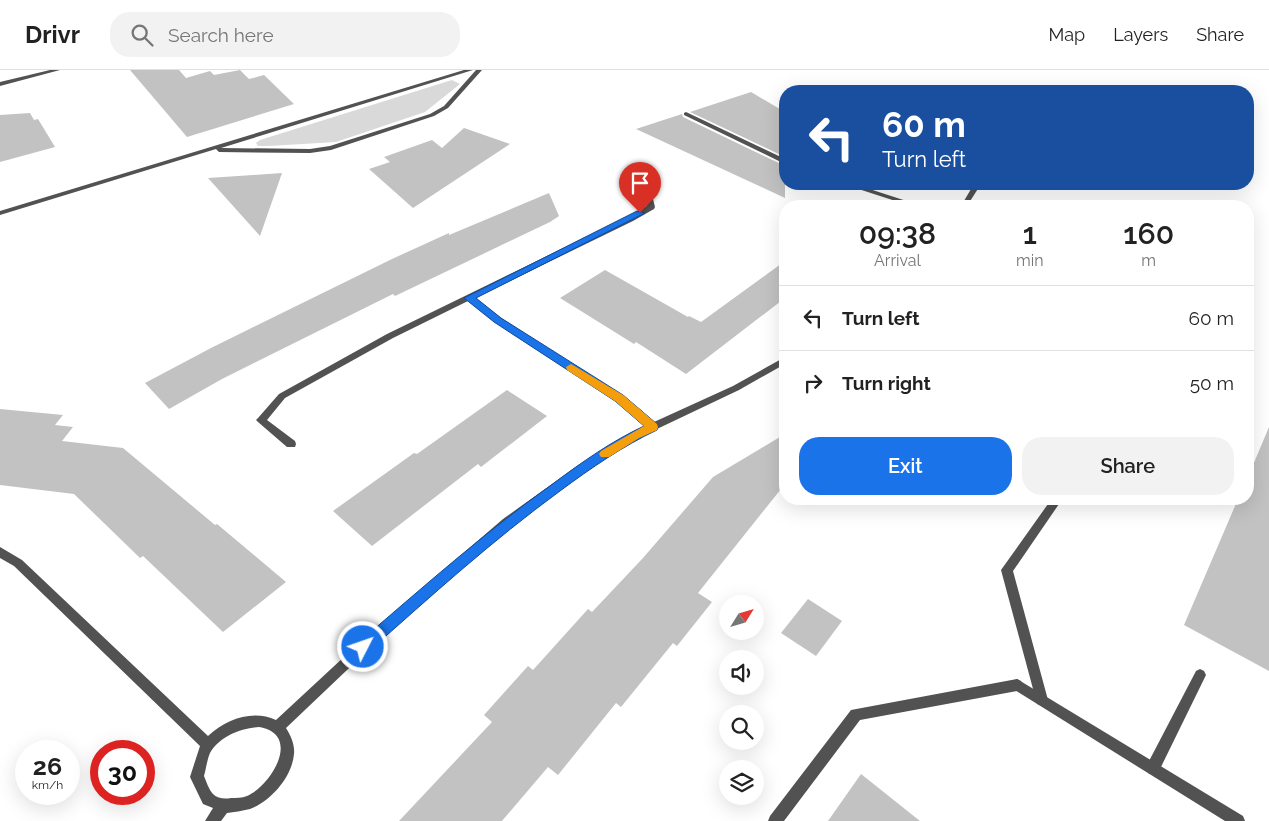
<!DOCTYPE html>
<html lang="en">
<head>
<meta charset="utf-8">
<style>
	body { margin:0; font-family:Raleway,sans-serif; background:#f2f2f2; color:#222; height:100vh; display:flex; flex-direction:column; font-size:19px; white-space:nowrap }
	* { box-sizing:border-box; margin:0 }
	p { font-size:16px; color:#767676 }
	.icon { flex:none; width:28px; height:28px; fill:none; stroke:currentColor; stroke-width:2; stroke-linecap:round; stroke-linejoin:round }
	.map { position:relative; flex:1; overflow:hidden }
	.sheet { position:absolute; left:779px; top:130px; width:475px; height:305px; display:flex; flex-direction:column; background:#fff; border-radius:20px; box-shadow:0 5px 20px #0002 }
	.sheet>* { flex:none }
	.banner { position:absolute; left:779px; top:15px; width:475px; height:105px; border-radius:20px; box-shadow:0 5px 20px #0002; background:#1a4fa0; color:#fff; overflow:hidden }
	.needle { width:32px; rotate:53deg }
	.buttons { position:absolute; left:719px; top:525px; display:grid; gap:10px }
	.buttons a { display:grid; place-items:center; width:45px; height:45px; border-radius:50%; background:#fff; box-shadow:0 5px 20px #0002; font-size:25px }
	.speed { position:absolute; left:15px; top:670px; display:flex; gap:10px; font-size:25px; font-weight:700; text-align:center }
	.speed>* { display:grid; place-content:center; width:65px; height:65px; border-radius:50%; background:#fff; box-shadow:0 5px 20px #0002; line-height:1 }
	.speed small { font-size:12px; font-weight:400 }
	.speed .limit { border:8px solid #d22; background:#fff; color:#111 }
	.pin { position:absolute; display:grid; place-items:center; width:42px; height:42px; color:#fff; margin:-51px -21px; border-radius:50% 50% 50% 0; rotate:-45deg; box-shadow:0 0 5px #0007 }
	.pin .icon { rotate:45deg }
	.me { position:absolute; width:55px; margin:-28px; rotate:49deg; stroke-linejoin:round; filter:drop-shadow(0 0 4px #0008) }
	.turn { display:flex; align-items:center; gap:18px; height:105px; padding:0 20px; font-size:22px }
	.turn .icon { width:65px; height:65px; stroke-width:2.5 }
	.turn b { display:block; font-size:35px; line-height:42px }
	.eta { display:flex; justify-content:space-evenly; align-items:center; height:85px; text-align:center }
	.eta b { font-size:30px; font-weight:600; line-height:35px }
	.primary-button { display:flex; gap:10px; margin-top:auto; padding:10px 20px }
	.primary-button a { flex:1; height:58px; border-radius:20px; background:#1a73e8; color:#fff; font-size:20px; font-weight:600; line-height:58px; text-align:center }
	.primary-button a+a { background:#f2f2f2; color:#222 }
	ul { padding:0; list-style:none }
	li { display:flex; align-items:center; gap:15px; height:65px; padding:0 20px; border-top:1px solid #e0e0e0 }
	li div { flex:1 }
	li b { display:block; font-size:19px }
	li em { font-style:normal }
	header { display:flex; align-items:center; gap:30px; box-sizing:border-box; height:70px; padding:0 25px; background:#fff; border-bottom:1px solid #e0e0e0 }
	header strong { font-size:24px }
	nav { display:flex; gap:28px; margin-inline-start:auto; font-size:18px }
	.search { width:350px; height:45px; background:#f2f2f2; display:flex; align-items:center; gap:12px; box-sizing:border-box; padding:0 18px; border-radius:20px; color:#767676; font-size:19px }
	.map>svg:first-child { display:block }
	.green { fill:#d9d9d9 }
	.building { fill:#c2c2c2 }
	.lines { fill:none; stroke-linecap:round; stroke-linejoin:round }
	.lane { fill:#525252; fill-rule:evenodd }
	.street { fill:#525252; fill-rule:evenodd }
	.route { fill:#1a73e8; stroke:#114b97 }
	.slow { fill:#f59e0b }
</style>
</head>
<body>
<header>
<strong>Drivr</strong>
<div class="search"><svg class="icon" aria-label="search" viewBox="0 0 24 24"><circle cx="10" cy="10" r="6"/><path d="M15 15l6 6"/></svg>Search here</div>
<nav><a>Map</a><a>Layers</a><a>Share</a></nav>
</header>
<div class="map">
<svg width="1269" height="751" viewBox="0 0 1269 751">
	<rect width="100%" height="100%" fill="#fff"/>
	<path class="green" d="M 452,10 L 460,14 L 425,42 L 336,72 L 269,76 L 258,76 L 256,73 L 260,70 Z"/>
	<g class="building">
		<path d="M 130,0 L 179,0 L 186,8 L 210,1 L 214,5 L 240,0 L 249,9 L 264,5 L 294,34 L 187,67 Z"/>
		<path d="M 751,22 L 785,42 L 785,87 L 690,42 Z"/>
		<path d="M 30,43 L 34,50 L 38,49 L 55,77 L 0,92 L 0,45 Z"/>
		<path d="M 682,44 L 683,47 L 785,96 L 785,128 L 636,59 Z"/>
		<path d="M 464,58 L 510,74 L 413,138 L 369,99 L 390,92 L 384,87 L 432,70 L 442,78 Z"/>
		<path d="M 282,103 L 260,166 L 208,108 L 253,105 Z"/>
		<path d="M 549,123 L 559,146 L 550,152 L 395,226 L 393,224 L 222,309 L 169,339 L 145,313 L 211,278 L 392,189 L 449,163 L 449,165 Z"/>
		<path d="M 785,191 L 785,228 L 686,304 L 636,272 L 634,274 L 560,228 L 605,200 L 688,247 L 689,246 L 701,252 Z"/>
		<path d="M 507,320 L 547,346 L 481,397 L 478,394 L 372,476 L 333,441 L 414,383 L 417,384 Z"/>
		<path d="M 0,339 L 63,345 L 55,355 L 73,357 L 62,371 L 123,378 L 215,455 L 217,454 L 286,512 L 223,562 L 143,486 L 140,488 L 74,424 L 0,415 Z"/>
		<path d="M 1269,357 L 1269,601 L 1184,555 L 1238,429 L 1248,429 L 1248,407 Z"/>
		<path d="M 785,364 L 785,414 L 698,523 L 712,532 L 677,576 L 673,573 L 621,637 L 616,633 L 558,705 L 548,697 L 502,751 L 399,751 L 492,652 L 484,645 L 528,596 L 533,600 L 588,539 L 592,542 L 643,488 L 713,407 Z"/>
		<path d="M 808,529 L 842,551 L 816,586 L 781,563 Z"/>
		<path d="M 861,704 L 920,751 L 828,751 Z"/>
	</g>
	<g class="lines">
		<g class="lane">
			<path d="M 1044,429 L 1055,429 L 1059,434 L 1013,501 L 1048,630 L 1047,634 L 1042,636 L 1037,634 L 1036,630 L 1001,500 L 1048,434 Z"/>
			<path d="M 1200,599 L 1204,601 L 1206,605 L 1158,703 L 1153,705 L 1148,703 L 1146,698 L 1148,693 L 1196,601 Z"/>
			<path d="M 1017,609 L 1021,611 L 1023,615 L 1021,619 L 1017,621 L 860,650 L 784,751 L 768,751 L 770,746 L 851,640 Z"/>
		</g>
		<g class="street">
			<path d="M 50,0 L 60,0 L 0,16 L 0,12 Z"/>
			<path d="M 464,0 L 473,0 L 221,78 L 310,79 L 330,76 L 430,44 L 444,36 L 476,0 L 482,0 L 448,38 L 434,46 L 331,80 L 310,83 L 219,82 L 216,79 L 0,145 L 0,141 Z"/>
			<path d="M 686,42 L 785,89 L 785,94 L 684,45 L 684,43 Z"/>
			<path d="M 843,114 L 854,114 L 922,136 L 911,136 Z"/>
			<path d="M 974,114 L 981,114 L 967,136 L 961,136 Z"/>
			<path d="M 645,123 L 652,125 L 655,137 L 654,139 L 633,151 L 475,228 L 501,248 L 622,326 L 654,352 L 733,316 L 785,287 L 785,294 L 739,320 L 638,368 L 581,405 L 511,455 L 367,581 L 286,658 C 291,666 295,675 294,684 C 292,707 271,731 250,739 C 242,741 234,742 227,743 L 221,751 L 205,751 L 213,738 L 203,734 L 190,707 L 200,676 L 14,496 L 0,488 L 0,477 L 22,490 L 208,666 C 226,649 253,639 276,650 L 359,573 L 503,449 L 573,399 L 632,362 L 645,356 L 616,330 L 495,252 L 468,231 L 393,268 L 285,328 L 267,350 L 295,371 L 296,374 L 295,377 L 287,377 L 258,352 L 256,350 L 258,348 L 279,324 L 387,264 L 627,147 L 647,136 ZM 259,657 C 302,664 272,715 247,726 C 242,728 236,728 231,728 C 225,729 218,729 213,724 C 209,720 206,711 204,706 C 206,699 207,690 210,683 C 220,666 241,658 259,657 Z"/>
			<path d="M 1017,609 L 1243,746 L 1245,751 L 1225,751 L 1013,619 L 1011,615 L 1013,611 Z"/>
		</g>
	</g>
	<path class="route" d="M 637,141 L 645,143 L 476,228 L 501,248 L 623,325 L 657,354 L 658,357 L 657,360 C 623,376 591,398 560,421 C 493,470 431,526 368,582 L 363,583 L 358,582 L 356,577 L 358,573 C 422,518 485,462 554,413 C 582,392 612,371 644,356 L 615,331 L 494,252 L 464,228 Z"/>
	<path class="slow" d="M 571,294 L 623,325 L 657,354 L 658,357 L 657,360 L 639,368 L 609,387 L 601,387 L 599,384 L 601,381 L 644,356 L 615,331 L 567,300 L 566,297 Z"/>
</svg>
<div class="buttons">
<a><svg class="needle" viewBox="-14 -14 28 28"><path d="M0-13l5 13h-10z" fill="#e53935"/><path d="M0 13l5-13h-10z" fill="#767676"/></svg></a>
<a><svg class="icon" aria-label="sound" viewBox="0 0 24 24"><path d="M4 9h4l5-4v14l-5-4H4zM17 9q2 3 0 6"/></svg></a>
<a><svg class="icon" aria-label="search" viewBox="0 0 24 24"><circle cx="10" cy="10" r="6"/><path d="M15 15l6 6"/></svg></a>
<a><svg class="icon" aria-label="layers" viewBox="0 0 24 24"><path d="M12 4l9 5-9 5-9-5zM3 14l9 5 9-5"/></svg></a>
</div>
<div class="speed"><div>26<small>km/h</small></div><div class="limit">30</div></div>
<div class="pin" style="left:640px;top:143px;background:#d93025"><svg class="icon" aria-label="arrive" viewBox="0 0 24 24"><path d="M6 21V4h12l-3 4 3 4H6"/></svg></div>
<svg class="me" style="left:363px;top:577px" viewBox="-20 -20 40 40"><circle r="17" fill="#1a73e8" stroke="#fff" stroke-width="3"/><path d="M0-11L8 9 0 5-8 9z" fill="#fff"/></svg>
<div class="banner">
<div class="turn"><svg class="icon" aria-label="left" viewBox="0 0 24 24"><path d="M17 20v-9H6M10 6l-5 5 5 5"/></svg><div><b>60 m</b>Turn left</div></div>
</div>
<section class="sheet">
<div class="eta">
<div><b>09:38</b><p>Arrival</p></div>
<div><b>1</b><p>min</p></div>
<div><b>160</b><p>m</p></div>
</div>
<ul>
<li><svg class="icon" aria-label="left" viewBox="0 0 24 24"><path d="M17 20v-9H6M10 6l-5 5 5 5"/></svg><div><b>Turn left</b></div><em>60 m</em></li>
<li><svg class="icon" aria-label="right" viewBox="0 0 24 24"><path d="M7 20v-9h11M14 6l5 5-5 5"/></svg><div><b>Turn right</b></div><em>50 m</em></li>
</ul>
<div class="primary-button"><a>Exit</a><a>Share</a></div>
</section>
</div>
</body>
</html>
